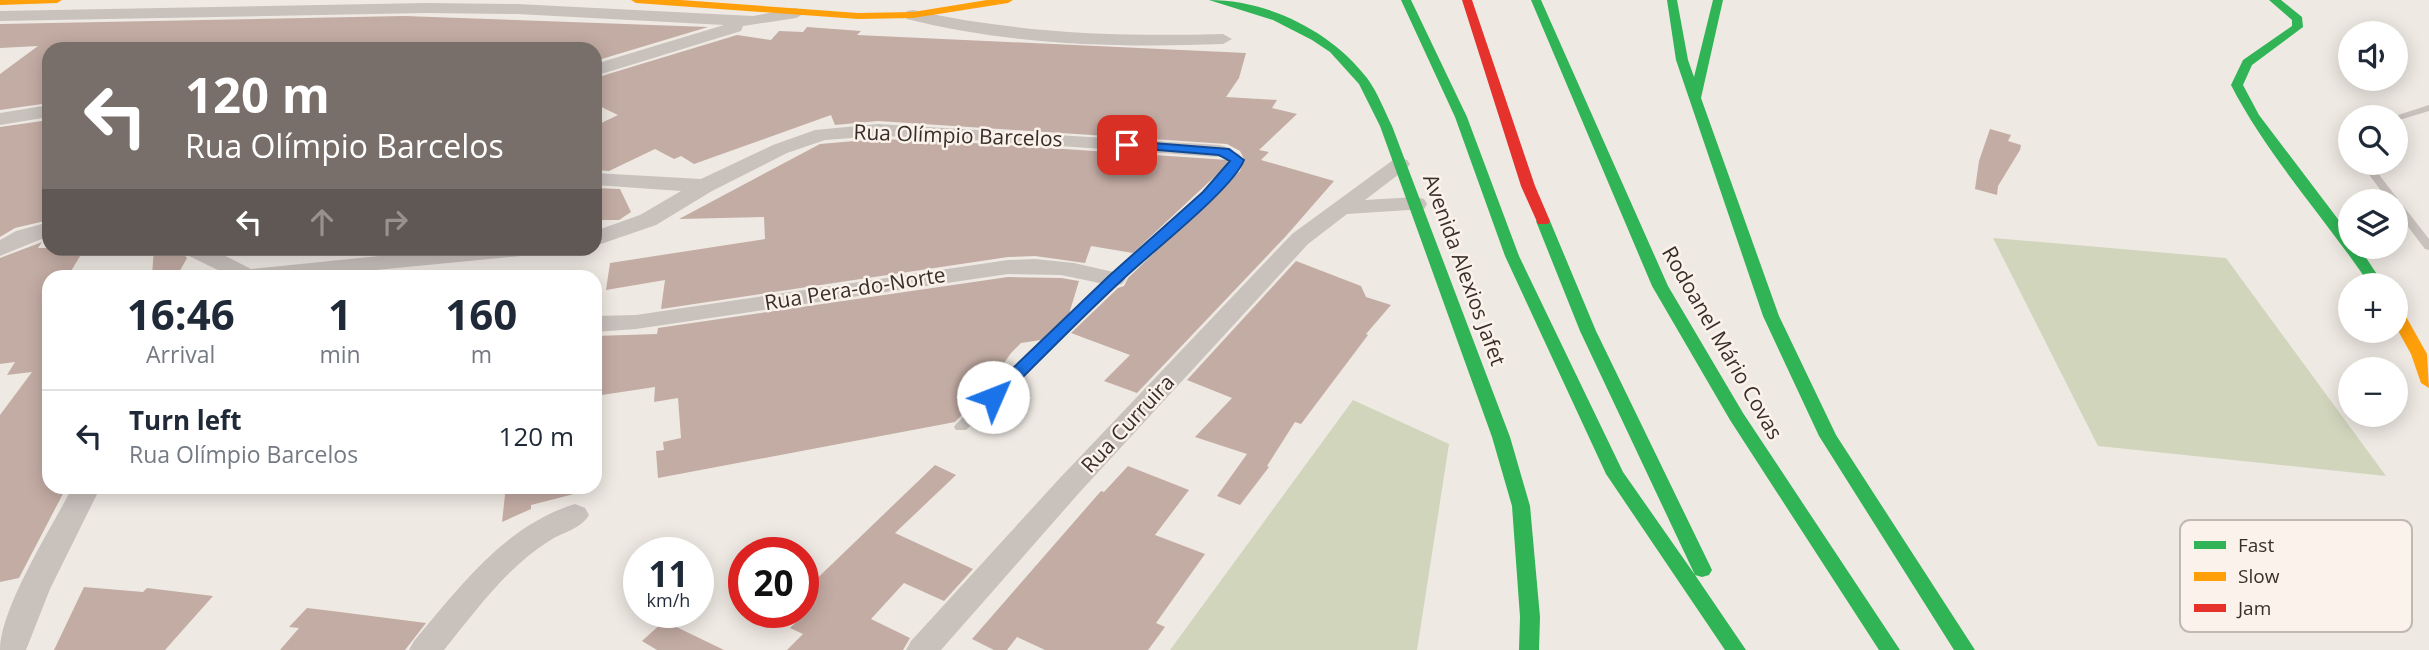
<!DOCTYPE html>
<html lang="en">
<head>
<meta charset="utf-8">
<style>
	body { margin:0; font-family:"Open Sans",sans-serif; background:#f2f2f3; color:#1f2937; height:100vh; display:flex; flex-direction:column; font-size:26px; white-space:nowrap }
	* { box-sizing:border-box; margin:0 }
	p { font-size:23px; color:#747a83 }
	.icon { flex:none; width:38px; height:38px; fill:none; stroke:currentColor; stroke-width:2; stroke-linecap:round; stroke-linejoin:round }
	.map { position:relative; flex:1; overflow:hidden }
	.side { position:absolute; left:42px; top:270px; width:560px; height:224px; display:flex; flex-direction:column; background:#fff; border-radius:21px; box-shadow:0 4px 18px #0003 }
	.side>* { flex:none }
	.hud { position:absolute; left:42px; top:42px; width:560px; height:214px; border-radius:21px; box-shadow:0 4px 18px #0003; background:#796f6a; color:#fff; overflow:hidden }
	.controls { position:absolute; left:2338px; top:21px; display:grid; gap:14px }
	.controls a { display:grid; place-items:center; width:70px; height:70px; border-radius:50%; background:#fff; box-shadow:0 4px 18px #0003; font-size:35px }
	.speed { position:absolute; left:623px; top:537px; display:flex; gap:14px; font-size:35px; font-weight:700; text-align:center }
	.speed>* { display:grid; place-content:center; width:91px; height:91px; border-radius:50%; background:#fff; box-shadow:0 4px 18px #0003; line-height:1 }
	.speed small { font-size:18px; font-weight:400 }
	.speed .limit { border:10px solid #d22; background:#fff; color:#111 }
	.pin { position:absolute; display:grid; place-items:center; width:60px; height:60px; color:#fff; margin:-30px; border-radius:14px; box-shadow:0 4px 10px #0006 }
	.me { position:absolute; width:77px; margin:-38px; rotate:46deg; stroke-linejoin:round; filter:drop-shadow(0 0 5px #0008) }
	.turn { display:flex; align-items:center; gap:24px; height:147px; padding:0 28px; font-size:32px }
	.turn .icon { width:91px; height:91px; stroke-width:2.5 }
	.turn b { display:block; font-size:49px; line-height:60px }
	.lanes { display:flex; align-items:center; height:66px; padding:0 28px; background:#0003; justify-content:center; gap:35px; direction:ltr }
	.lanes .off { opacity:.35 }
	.eta { display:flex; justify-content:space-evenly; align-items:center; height:119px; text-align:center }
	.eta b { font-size:42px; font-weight:700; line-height:49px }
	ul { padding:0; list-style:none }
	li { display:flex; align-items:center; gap:21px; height:91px; padding:0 28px; border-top:2px solid #e0e1e3 }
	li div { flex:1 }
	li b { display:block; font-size:26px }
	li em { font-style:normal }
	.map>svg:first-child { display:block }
	.green { fill:#d1d5bc }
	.building { fill:#c3aca4 }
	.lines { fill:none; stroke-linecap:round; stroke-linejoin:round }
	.lane { fill:#c8c1bc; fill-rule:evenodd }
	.street { fill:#c8c1bc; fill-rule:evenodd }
	.fast { fill:#30b455; fill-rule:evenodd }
	.slow { fill:#ff9f0a; fill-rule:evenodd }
	.jam { fill:#e5322d; fill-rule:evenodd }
	.route { fill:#1a73e8; stroke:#114b97; stroke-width:2 }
	.labels { text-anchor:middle; stroke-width:5; stroke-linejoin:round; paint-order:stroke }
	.street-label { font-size:21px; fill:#3a2e29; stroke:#fbf3eb }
	.key { fill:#fbf3eb; stroke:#c1b8b1; stroke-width:2 }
	.key-label { font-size:19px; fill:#3a2e29 }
</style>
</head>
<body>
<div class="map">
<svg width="2429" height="650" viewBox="0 0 2429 650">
	<rect width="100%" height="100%" fill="#efe9e3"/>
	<g class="green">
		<path d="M 1993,238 L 2226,258 L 2386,476 L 2098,446 Z"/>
		<path d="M 1353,400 L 1449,444 L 1417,650 L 1170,650 Z"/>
	</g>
	<g class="building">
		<path d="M 404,16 L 708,27 L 595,61 L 595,49 L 49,49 L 49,103 L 0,110 L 0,74 L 38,46 L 0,48 L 0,24 Z"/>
		<path d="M 807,27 L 861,31 L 857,35 L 1246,53 L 1239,78 L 1226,97 L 1277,100 L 1272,108 L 1297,114 L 1259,150 L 1269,152 L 1261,160 L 1334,181 L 1286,236 L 1137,393 L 1104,381 L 1130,355 L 1071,333 L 1118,288 L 1124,286 L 1128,278 L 1240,171 L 1244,159 L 1240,151 L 1227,144 L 878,121 L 835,125 L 831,115 L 694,164 L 681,156 L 674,159 L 655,149 L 609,171 L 595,170 L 595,126 L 618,115 L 595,104 L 595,78 L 737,35 L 771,40 L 779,31 L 803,32 Z"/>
		<path d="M 49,120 L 49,220 L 15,228 L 0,237 L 0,127 Z"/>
		<path d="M 1990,129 L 2011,135 L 2008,141 L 2021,145 L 2020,150 L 1998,186 L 1997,195 L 1975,189 L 1979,161 Z"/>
		<path d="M 878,139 L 943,141 L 1228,160 L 1227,165 L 1133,253 L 1091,246 L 1085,263 L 1035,256 L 1008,257 L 661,309 L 665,280 L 606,290 L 610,263 L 765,239 L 764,217 L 679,219 L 820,144 Z"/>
		<path d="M 595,188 L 620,189 L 631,212 L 619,220 L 595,220 Z"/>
		<path d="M 42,242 L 38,248 L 85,248 L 68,276 L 49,276 L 49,486 L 67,486 L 19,578 L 0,582 L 0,415 L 32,372 L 7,375 L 15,362 L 0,364 L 0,258 Z"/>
		<path d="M 154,248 L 178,248 L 187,258 L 177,276 L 152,276 Z"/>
		<path d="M 1296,261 L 1361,286 L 1366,297 L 1391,305 L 1366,334 L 1368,335 L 1301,424 L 1295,422 L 1267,466 L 1269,467 L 1240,505 L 1217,496 L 1247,454 L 1195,437 L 1232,398 L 1187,380 Z"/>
		<path d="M 1008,277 L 1061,278 L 1079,281 L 1069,314 L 1041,340 L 1021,343 L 1011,353 L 982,395 L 955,422 L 658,478 L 656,451 L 664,450 L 663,442 L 681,438 L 678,398 L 654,402 L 655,387 L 595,396 L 595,336 L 657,334 L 658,328 Z"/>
		<path d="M 935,465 L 956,475 L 895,533 L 973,569 L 944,601 L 904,583 L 871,619 L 910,638 L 903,650 L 787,650 L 803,634 L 790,628 L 803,615 L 803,592 Z"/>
		<path d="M 1128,466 L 1189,490 L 1155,535 L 1205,554 L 1156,623 L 1165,627 L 1148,650 L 1045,650 L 1017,637 L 1007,650 L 994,650 L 972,639 L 1101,491 L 1104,492 Z"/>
		<path d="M 506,486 L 573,486 L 574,494 L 531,505 L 531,509 L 502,522 Z"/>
		<path d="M 2268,519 L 2293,532 L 2280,551 L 2253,537 Z"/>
		<path d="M 84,587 L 143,592 L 147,588 L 213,596 L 165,650 L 54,650 Z"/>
		<path d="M 307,608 L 332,611 L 426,623 L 405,650 L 280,650 L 299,628 L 289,627 Z"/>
		<path d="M 664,621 L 724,650 L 657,650 L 642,641 Z"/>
	</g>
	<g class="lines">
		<g class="lane">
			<path d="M 2429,105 L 2429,111 L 2396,121 L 2396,117 L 2392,117 Z"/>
			<path d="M 1219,148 L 1239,154 L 1242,160 L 1238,169 L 966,430 L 956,430 L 954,427 L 956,424 L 1229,166 L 1231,158 L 1214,151 Z"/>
			<path d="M 2365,163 L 2375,163 L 2380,176 L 2429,239 L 2429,250 L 2425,249 L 2396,211 L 2396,201 L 2389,201 L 2370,176 Z"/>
		</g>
		<g class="street">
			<path d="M 426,3 L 517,4 L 753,16 L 796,8 L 805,13 L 796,18 L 743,26 L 741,31 L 595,76 L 595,64 L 724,25 L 517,14 L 426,13 L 0,21 L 0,11 Z"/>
			<path d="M 913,10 C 1016,33 1118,37 1223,34 L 1232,39 L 1223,44 C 1116,48 1011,45 907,19 L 904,15 L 907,11 Z"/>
			<path d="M 49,105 L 49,117 L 0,125 L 0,113 Z"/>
			<path d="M 878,124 L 1219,145 L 1226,147 L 1229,151 L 1226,155 L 1219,157 L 943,138 L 878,136 L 825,140 L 787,153 L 712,191 L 656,225 L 595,246 L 595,231 L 640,215 L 681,191 L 595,185 L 595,173 L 701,179 L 773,145 L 815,130 Z"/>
			<path d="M 1400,158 L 1407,160 L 1410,164 L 1407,168 L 1365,200 L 1416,197 L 1424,199 L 1427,204 L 1424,209 L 1347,214 L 1308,244 L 1079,493 L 941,650 L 906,650 L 911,641 L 1059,479 L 1292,234 L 1393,160 Z"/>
			<path d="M 49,222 L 49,236 L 0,256 L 0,240 L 16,231 Z"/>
			<path d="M 180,248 L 210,248 L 251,269 L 458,248 L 543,248 L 540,253 L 532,255 L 314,276 L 230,276 L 183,253 Z"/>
			<path d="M 1035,259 L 1074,263 L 1122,274 L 1126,279 L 1122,284 L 1114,286 L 1061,275 L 1008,274 L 636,329 L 595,332 L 595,316 L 636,315 L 1008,260 Z"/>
			<path d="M 73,486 L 101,486 L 50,589 L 26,650 L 0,650 C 0,608 52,527 73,486 Z"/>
			<path d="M 575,504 L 585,508 L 589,515 C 581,529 563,532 549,541 C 506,568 476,611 444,650 L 409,650 L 414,641 C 460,587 504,526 575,504 Z"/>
		</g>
		<g class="fast">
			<path d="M 1209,0 C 1268,0 1331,31 1367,78 C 1378,93 1384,110 1392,126 L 1510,437 L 1530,506 L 1540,617 L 1539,650 L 1519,650 L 1520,617 L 1512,506 L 1492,437 L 1380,126 L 1359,84 L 1330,52 L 1312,40 L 1273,20 Z"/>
			<path d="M 1401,0 L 1411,0 L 1467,117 L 1519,256 L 1623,472 L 1695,575 L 1580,331 L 1536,221 L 1543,217 L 1550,221 L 1596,331 L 1712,570 L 1709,575 L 1702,577 L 1695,575 L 1746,650 L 1725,650 L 1606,474 L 1505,256 L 1455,117 Z"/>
			<path d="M 1531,0 L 1541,0 L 1668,286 L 1743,413 L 1900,650 L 1879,650 L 1730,420 L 1652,286 Z"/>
			<path d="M 1667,0 L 1677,0 L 1688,60 L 1694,77 L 1713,0 L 1723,0 L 1701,98 L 1779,316 L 1836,435 L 1975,650 L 1954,650 L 1819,436 L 1763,316 L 1676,60 Z"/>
			<path d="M 2269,0 L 2281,0 L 2302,17 L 2303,27 L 2252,65 L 2243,85 L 2259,115 L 2350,235 L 2350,247 L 2359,247 L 2384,285 L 2370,285 C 2325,218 2268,157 2231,85 L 2243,60 L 2292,26 L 2292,20 Z"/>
		</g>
		<g class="slow">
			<path d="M 0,0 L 62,0 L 57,3 L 0,5 Z"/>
			<path d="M 631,0 L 681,0 L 858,13 L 913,12 L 987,0 L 1013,0 L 1008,3 L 913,18 L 858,19 L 636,3 Z"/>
			<path d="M 2396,308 L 2404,313 L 2427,354 L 2429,388 L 2421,383 L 2411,354 L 2396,327 Z"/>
		</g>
		<path class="jam" d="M 1462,0 L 1472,0 L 1535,186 L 1550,221 L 1548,224 L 1538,224 L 1521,186 Z"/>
	</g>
	<path class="route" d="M 1127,141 L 1229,149 L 1244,160 C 1233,189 1148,255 1122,280 C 1080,319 1040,360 999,401 L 987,401 L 984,397 L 987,393 L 1109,276 L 1203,192 L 1230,161 L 1219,155 L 1122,147 L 1122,142 Z"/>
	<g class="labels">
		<g class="street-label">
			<text transform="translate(958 136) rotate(2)" y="7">Rua Olímpio Barcelos</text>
			<text transform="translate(1464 270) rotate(70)" y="7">Avenida Alexios Jafet</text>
			<text transform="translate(855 289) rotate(-9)" y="7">Rua Pera-do-Norte</text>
			<text transform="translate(1722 343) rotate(60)" y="7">Rodoanel Mário Covas</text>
			<text transform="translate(1128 424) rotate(-47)" y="7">Rua Curruira</text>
		</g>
	</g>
	<rect x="2180" y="520" width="232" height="112" rx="10" class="key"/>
	<rect x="2194" y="541" width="32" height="8" fill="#30b455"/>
	<rect x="2194" y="572" width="32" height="9" fill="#ff9f0a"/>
	<rect x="2194" y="604" width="32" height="8" fill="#e5322d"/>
	<g class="key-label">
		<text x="2238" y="552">Fast</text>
		<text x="2238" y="583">Slow</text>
		<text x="2238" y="615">Jam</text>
	</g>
</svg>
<div class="controls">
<a><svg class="icon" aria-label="sound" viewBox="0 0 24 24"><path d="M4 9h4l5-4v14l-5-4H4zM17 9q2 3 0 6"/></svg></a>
<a><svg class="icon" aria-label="search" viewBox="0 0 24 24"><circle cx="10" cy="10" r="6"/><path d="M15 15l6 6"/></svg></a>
<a><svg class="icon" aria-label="layers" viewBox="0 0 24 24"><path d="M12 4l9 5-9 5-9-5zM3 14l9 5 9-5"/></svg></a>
<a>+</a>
<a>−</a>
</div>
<div class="speed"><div>11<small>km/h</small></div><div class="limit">20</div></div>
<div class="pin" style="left:1127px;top:145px;background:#d93025"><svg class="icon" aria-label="arrive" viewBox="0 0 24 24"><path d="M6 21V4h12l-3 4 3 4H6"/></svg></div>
<svg class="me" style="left:993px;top:397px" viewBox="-20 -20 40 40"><circle r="19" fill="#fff"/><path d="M0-13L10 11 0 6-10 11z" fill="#1a73e8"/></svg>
<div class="hud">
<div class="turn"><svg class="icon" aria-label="left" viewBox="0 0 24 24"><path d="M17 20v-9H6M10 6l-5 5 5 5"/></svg><div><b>120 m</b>Rua Olímpio Barcelos</div></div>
<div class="lanes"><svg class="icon" aria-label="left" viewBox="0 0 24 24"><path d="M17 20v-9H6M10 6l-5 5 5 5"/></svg><svg class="icon off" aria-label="ahead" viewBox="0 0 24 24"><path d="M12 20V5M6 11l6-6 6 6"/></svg><svg class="icon off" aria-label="right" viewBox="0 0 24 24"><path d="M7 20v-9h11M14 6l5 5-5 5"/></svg></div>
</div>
<section class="side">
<div class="eta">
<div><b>16:46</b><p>Arrival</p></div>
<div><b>1</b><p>min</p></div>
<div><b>160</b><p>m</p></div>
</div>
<ul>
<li><svg class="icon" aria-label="left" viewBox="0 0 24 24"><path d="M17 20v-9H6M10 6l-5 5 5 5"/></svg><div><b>Turn left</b><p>Rua Olímpio Barcelos</p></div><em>120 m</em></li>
</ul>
</section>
</div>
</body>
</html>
